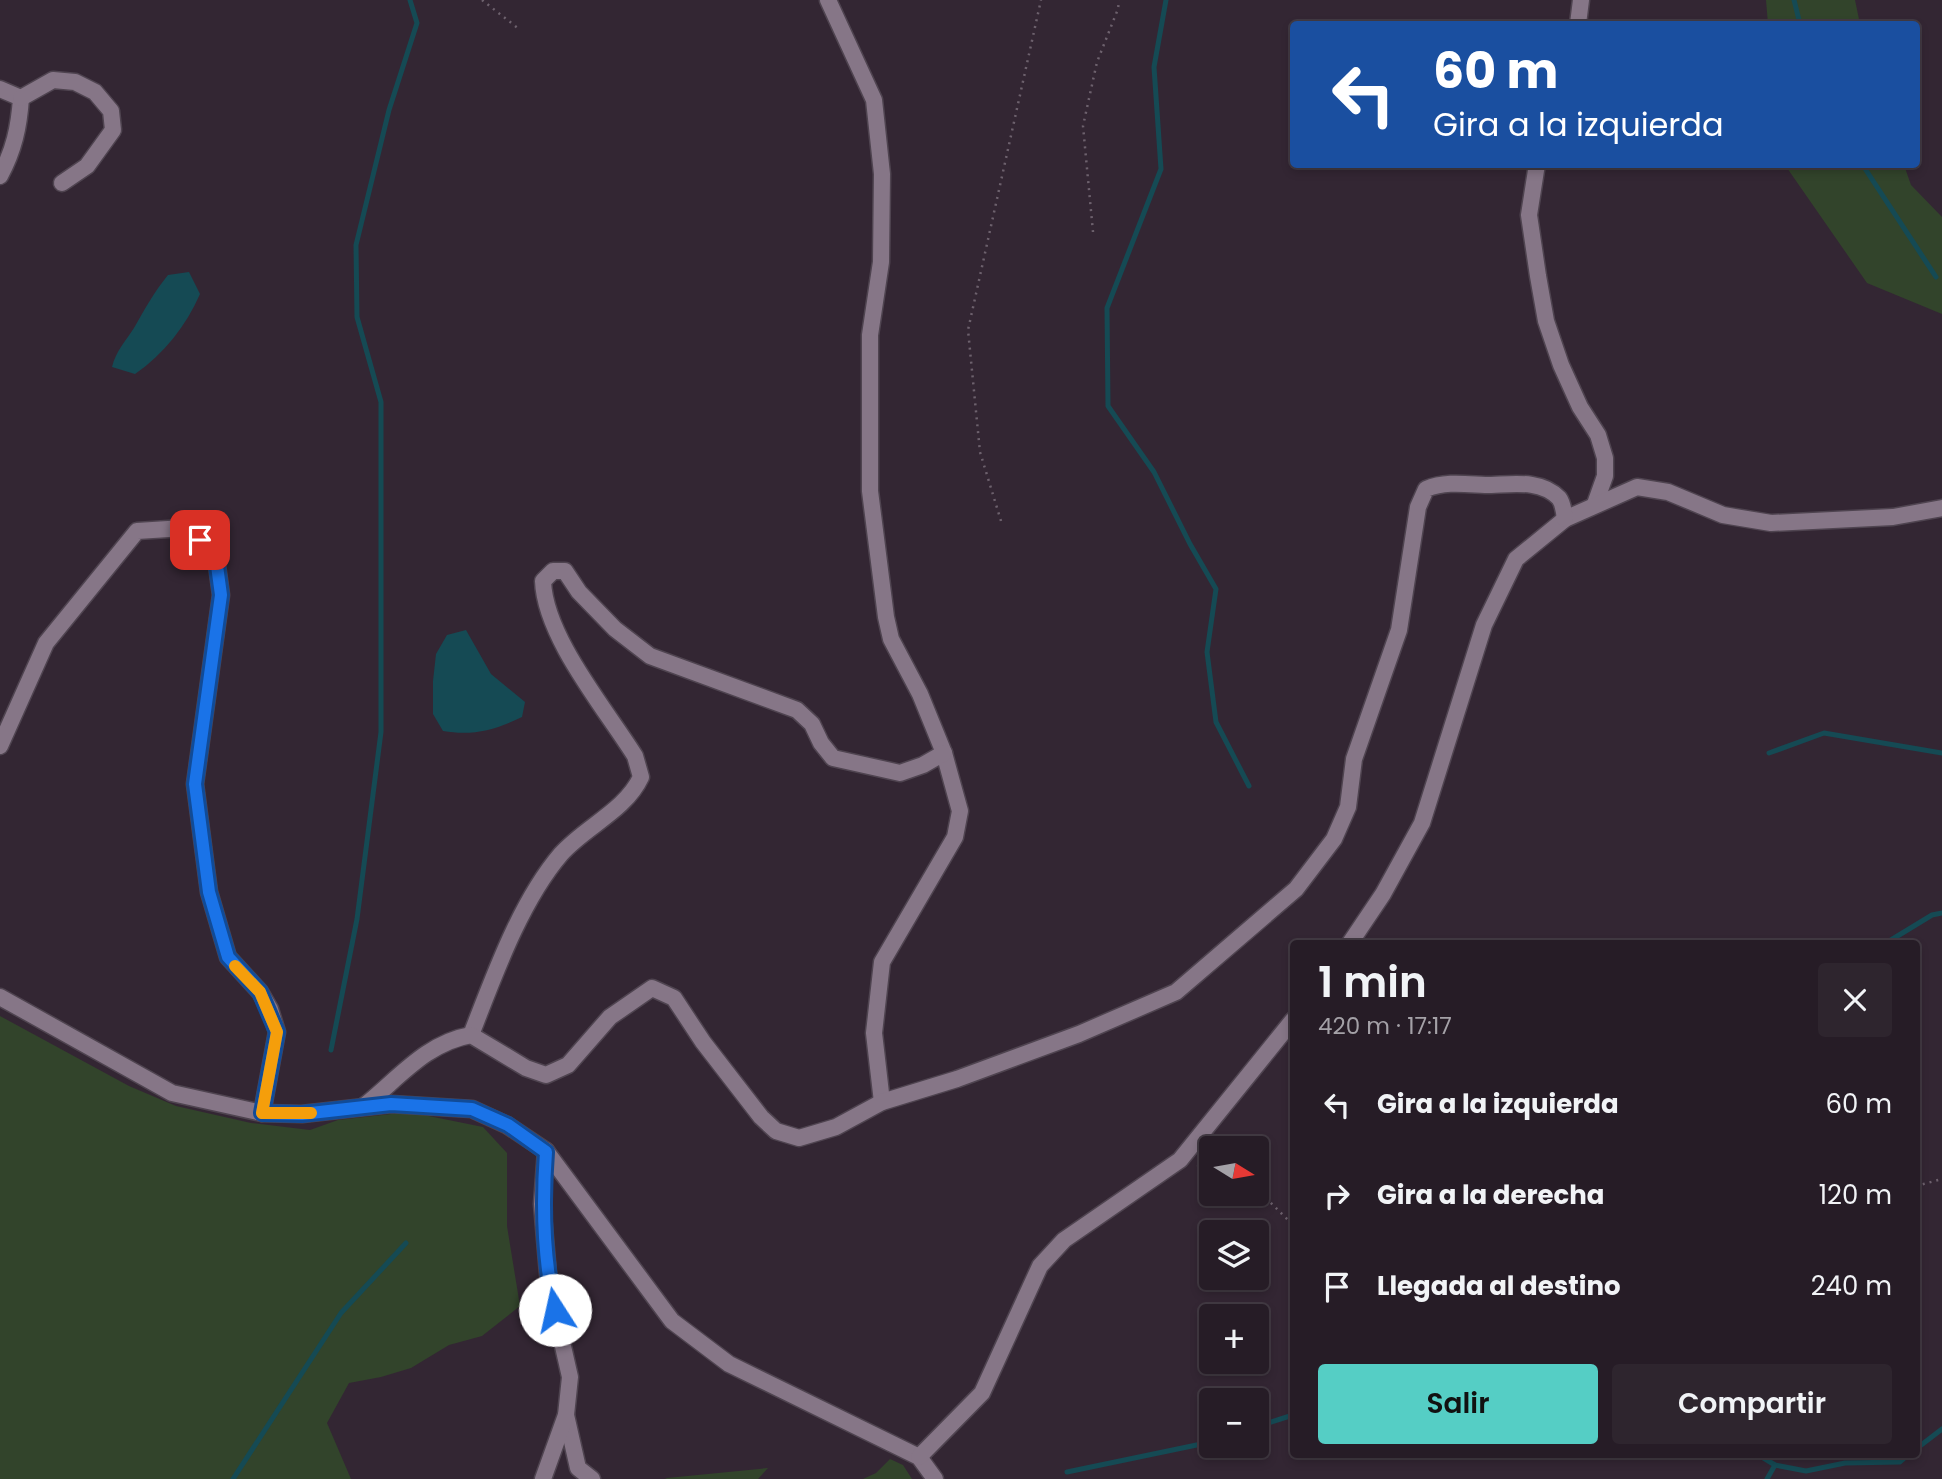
<!DOCTYPE html>
<html lang="es">
<head>
<meta charset="utf-8">
<style>
	body { margin:0; font-family:Poppins,sans-serif; background:#2e252e; color:#f1f3f6; height:100vh; display:flex; flex-direction:column; font-size:26px; white-space:nowrap }
	* { box-sizing:border-box; margin:0 }
	p { font-size:23px; color:#a4a1a7 }
	.icon { flex:none; width:38px; height:38px; fill:none; stroke:currentColor; stroke-width:2; stroke-linecap:round; stroke-linejoin:round }
	.map { position:relative; flex:1; overflow:hidden }
	.panel { position:absolute; left:1290px; top:940px; width:630px; height:518px; display:flex; flex-direction:column; background:#261c26; border-radius:7px; box-shadow:0 4px 10px #0003,0 0 0 2px #423a43 }
	.panel>* { flex:none }
	.banner { position:absolute; left:1290px; top:21px; width:630px; height:147px; border-radius:7px; box-shadow:0 4px 10px #0003,0 0 0 2px #423a43; background:#1a4fa0; color:#fff; overflow:hidden }
	.needle { width:46px; rotate:101deg }
	.fabs { position:absolute; left:1199px; top:1136px; display:grid; gap:14px }
	.fabs a { display:grid; place-items:center; width:70px; height:70px; border-radius:7px; background:#261c26; box-shadow:0 4px 10px #0003,0 0 0 2px #423a43; font-size:35px }
	.pin { position:absolute; display:grid; place-items:center; width:60px; height:60px; color:#fff; margin:-30px; border-radius:14px; box-shadow:0 4px 10px #0006 }
	.me { position:absolute; width:77px; margin:-38px; rotate:350deg; stroke-linejoin:round; filter:drop-shadow(0 0 5px #0008) }
	.turn { display:flex; align-items:center; gap:24px; height:147px; padding:0 28px; font-size:32px }
	.turn .icon { width:91px; height:91px; stroke-width:2.5 }
	.turn b { display:block; font-size:49px; line-height:60px }
	.round { display:grid; place-items:center; flex:none; width:74px; height:74px; border-radius:7px; background:#2e252e }
	.summary { display:flex; align-items:center; justify-content:space-between; height:119px; padding:0 28px }
	h1 { font-size:42px; font-weight:600; line-height:52px }
	.action { display:flex; gap:14px; margin-top:auto; padding:14px 28px }
	.action a { flex:1; height:80px; border-radius:7px; background:#55cec5; color:#111; font-size:28px; font-weight:600; line-height:80px; text-align:center }
	.action a+a { background:#2e252e; color:#f1f3f6 }
	ul { padding:0; list-style:none }
	li { display:flex; align-items:center; gap:21px; height:91px; padding:0 28px }
	li div { flex:1 }
	li b { display:block; font-size:26px }
	li em { font-style:normal }
	.map>svg:first-child { display:block }
	.green { fill:#32442b }
	.water { fill:#154a54 }
	.lines { fill:none; stroke-linecap:round; stroke-linejoin:round }
	.stream { stroke:#154a54; stroke-width:5 }
	.minor-casing { stroke:#4f4450; stroke-width:19 }
	.path { stroke:#6d616d; stroke-width:2.5; stroke-dasharray:2 5; stroke-linecap:butt }
	.minor { stroke:#867687; stroke-width:16 }
	.route-casing { stroke:#114b97; stroke-width:18 }
	.route { stroke:#1a73e8; stroke-width:12 }
	.slow { stroke:#f59e0b; stroke-width:12 }
</style>
</head>
<body>
<div class="map">
<svg width="1942" height="1479" viewBox="0 0 1942 1479">
	<rect width="100%" height="100%" fill="#332633"/>
	<g class="green">
		<path d="M 1766,0 L 1855,0 L 1860,24 L 1768,24 Z"/>
		<path d="M 1785,165 L 1904,165 L 1911,185 L 1942,217 L 1942,314 L 1867,283 Z"/>
		<path d="M 0,1016 L 129,1086 L 176,1106 L 251,1123 L 310,1130 L 338,1120 L 409,1112 L 483,1127 L 507,1153 L 507,1226 L 520,1306 L 482,1336 L 449,1345 L 411,1368 L 381,1377 L 349,1383 L 327,1423 L 351,1479 L 0,1479 Z"/>
		<path d="M 890,1459 L 903,1465 L 912,1479 L 863,1479 L 876,1473 Z"/>
		<path d="M 768,1468 L 758,1479 L 665,1479 L 667,1478 Z"/>
	</g>
	<g class="water">
		<path d="M 189,272 L 200,294 C 186,326 164,354 135,374 L 112,367 C 116,351 125,342 134,328 C 145,309 154,292 168,275 Z"/>
		<path d="M 466,630 L 491,674 L 525,702 L 522,717 C 495,730 473,736 443,731 L 433,714 L 433,681 L 436,654 L 447,635 Z"/>
	</g>
	<g class="lines">
		<g class="stream">
			<path d="M 1166,0 L 1154,67 L 1161,169 L 1107,308 L 1108,406 L 1154,472 L 1190,544 L 1216,589 L 1207,652 L 1216,722 L 1249,786"/>
			<path d="M 1794,0 L 1800,24"/>
			<path d="M 1862,164 L 1936,277"/>
			<path d="M 1769,753 L 1824,733 L 1942,753"/>
			<path d="M 1886,943 L 1932,915 L 1942,913"/>
			<path d="M 331,1050 L 357,919 L 381,732 L 381,402 L 357,317 L 356,245 L 389,110 L 417,23 L 410,0"/>
			<path d="M 1256,1427 L 1293,1415"/>
			<path d="M 1916,1449 L 1942,1429"/>
			<path d="M 1757,1454 L 1775,1465 L 1806,1471 L 1845,1463 L 1900,1462 L 1909,1454"/>
			<path d="M 1067,1472 L 1211,1442"/>
			<path d="M 233,1479 L 341,1313 L 406,1243"/>
			<path d="M 1767,1479 L 1775,1465"/>
		</g>
		<g class="minor-casing">
			<g id="minor">
				<path d="M 828,0 L 874,100 L 882,174 L 881,262 L 870,335 L 870,491 L 886,617 L 891,639 L 920,694 L 944,753 L 960,811 L 955,837 L 882,962 L 874,1033 L 882,1102"/>
				<path d="M 1578,24 L 1581,0"/>
				<path d="M 0,89 L 21,98 C 19,127 14,150 0,176"/>
				<path d="M 21,98 L 53,80 L 75,82 L 95,92 L 111,111 L 113,130 L 87,166 L 62,183"/>
				<path d="M 1537,164 L 1529,215 L 1538,276 L 1546,321 L 1561,365 L 1580,407 L 1598,435 L 1605,458 L 1605,476 L 1595,504"/>
				<path d="M 0,746 L 46,643 L 137,531 L 184,528 L 215,551 L 221,595 L 195,784 L 209,892 L 228,957 L 260,992 L 270,1009 L 277,1032 L 262,1113"/>
				<path d="M 1350,943 L 1383,894 L 1422,823 L 1484,625 L 1516,559 L 1565,519 L 1637,487 L 1668,492 L 1723,515 L 1771,523 L 1893,517 L 1942,508"/>
				<path d="M 0,997 L 172,1093 L 262,1113 L 302,1114 L 391,1104 L 472,1109 L 507,1125 L 546,1151 L 672,1321 L 729,1364 L 919,1457 L 935,1479"/>
				<path d="M 471,1035 C 494,976 520,902 561,854 C 586,826 625,811 641,777 L 635,756 C 605,708 545,637 543,581 L 553,571 L 565,571 L 579,592 L 615,629 L 650,656 L 797,710 L 812,724 L 821,743 L 833,758 L 900,773 L 923,765 L 944,753"/>
				<path d="M 364,1106 C 399,1078 426,1043 471,1035 L 526,1068 L 546,1075 L 568,1065 L 610,1017 L 652,988 L 674,998 L 703,1042 L 761,1117 L 776,1131 L 799,1138 L 836,1127 L 882,1102 L 957,1079 L 1079,1034 L 1176,992 L 1296,889 L 1334,839 L 1348,807 L 1354,759 L 1399,630 L 1418,507 L 1426,489 C 1445,481 1465,484 1485,485 C 1509,485 1540,478 1559,498 C 1563,503 1564,512 1565,519"/>
				<path d="M 566,1415 L 578,1468 L 592,1479"/>
				<path d="M 919,1457 L 982,1393 L 1040,1266 L 1064,1240 L 1180,1160 L 1293,1020"/>
				<path d="M 543,1479 L 566,1415 L 570,1377 L 549,1285 L 542,1204 L 546,1151"/>
			</g>
		</g>
		<g class="path">
			<path d="M 482,0 L 519,29"/>
			<path d="M 1093,232 L 1083,126 L 1097,62 L 1118,9 L 1119,0"/>
			<path d="M 1001,521 L 980,452 L 968,330 L 1041,0"/>
			<path d="M 1197,1165 L 1211,1168"/>
			<path d="M 1916,1186 L 1942,1179"/>
			<path d="M 1256,1188 L 1293,1225"/>
		</g>
		<use href="#minor" class="minor"/>
	</g>
	<g class="lines">
		<g class="route-casing">
			<path id="route" d="M 200,540 L 215,551 L 221,595 L 195,784 L 209,892 L 228,957 L 260,992 L 277,1032 L 262,1113 L 302,1114 L 391,1104 L 472,1109 L 508,1125 L 546,1152 C 542,1205 543,1257 555,1310"/>
		</g>
		<use href="#route" class="route"/>
		<path class="slow" d="M 235,966 L 260,992 L 277,1032 L 262,1113 L 311,1113"/>
	</g>
</svg>
<div class="fabs">
<a><svg class="needle" viewBox="-14 -14 28 28"><path d="M0-13l5 13h-10z" fill="#e53935"/><path d="M0 13l5-13h-10z" fill="#a4a1a7"/></svg></a>
<a><svg class="icon" aria-label="layers" viewBox="0 0 24 24"><path d="M12 4l9 5-9 5-9-5zM3 14l9 5 9-5"/></svg></a>
<a>+</a>
<a>−</a>
</div>
<div class="pin" style="left:200px;top:540px;background:#d93025"><svg class="icon" aria-label="arrive" viewBox="0 0 24 24"><path d="M6 21V4h12l-3 4 3 4H6"/></svg></div>
<svg class="me" style="left:555px;top:1310px" viewBox="-20 -20 40 40"><circle r="19" fill="#fff"/><path d="M0-13L10 11 0 6-10 11z" fill="#1a73e8"/></svg>
<div class="banner">
<div class="turn"><svg class="icon" aria-label="left" viewBox="0 0 24 24"><path d="M17 20v-9H6M10 6l-5 5 5 5"/></svg><div><b>60 m</b>Gira a la izquierda</div></div>
</div>
<section class="panel">
<div class="summary"><div><h1>1 min</h1><p>420 m · 17:17</p></div><a class="round"><svg class="icon" aria-label="close" viewBox="0 0 24 24"><path d="M6 6l12 12M18 6L6 18"/></svg></a></div>
<ul>
<li><svg class="icon" aria-label="left" viewBox="0 0 24 24"><path d="M17 20v-9H6M10 6l-5 5 5 5"/></svg><div><b>Gira a la izquierda</b></div><em>60 m</em></li>
<li><svg class="icon" aria-label="right" viewBox="0 0 24 24"><path d="M7 20v-9h11M14 6l5 5-5 5"/></svg><div><b>Gira a la derecha</b></div><em>120 m</em></li>
<li><svg class="icon" aria-label="arrive" viewBox="0 0 24 24"><path d="M6 21V4h12l-3 4 3 4H6"/></svg><div><b>Llegada al destino</b></div><em>240 m</em></li>
</ul>
<div class="action"><a>Salir</a><a>Compartir</a></div>
</section>
</div>
</body>
</html>
